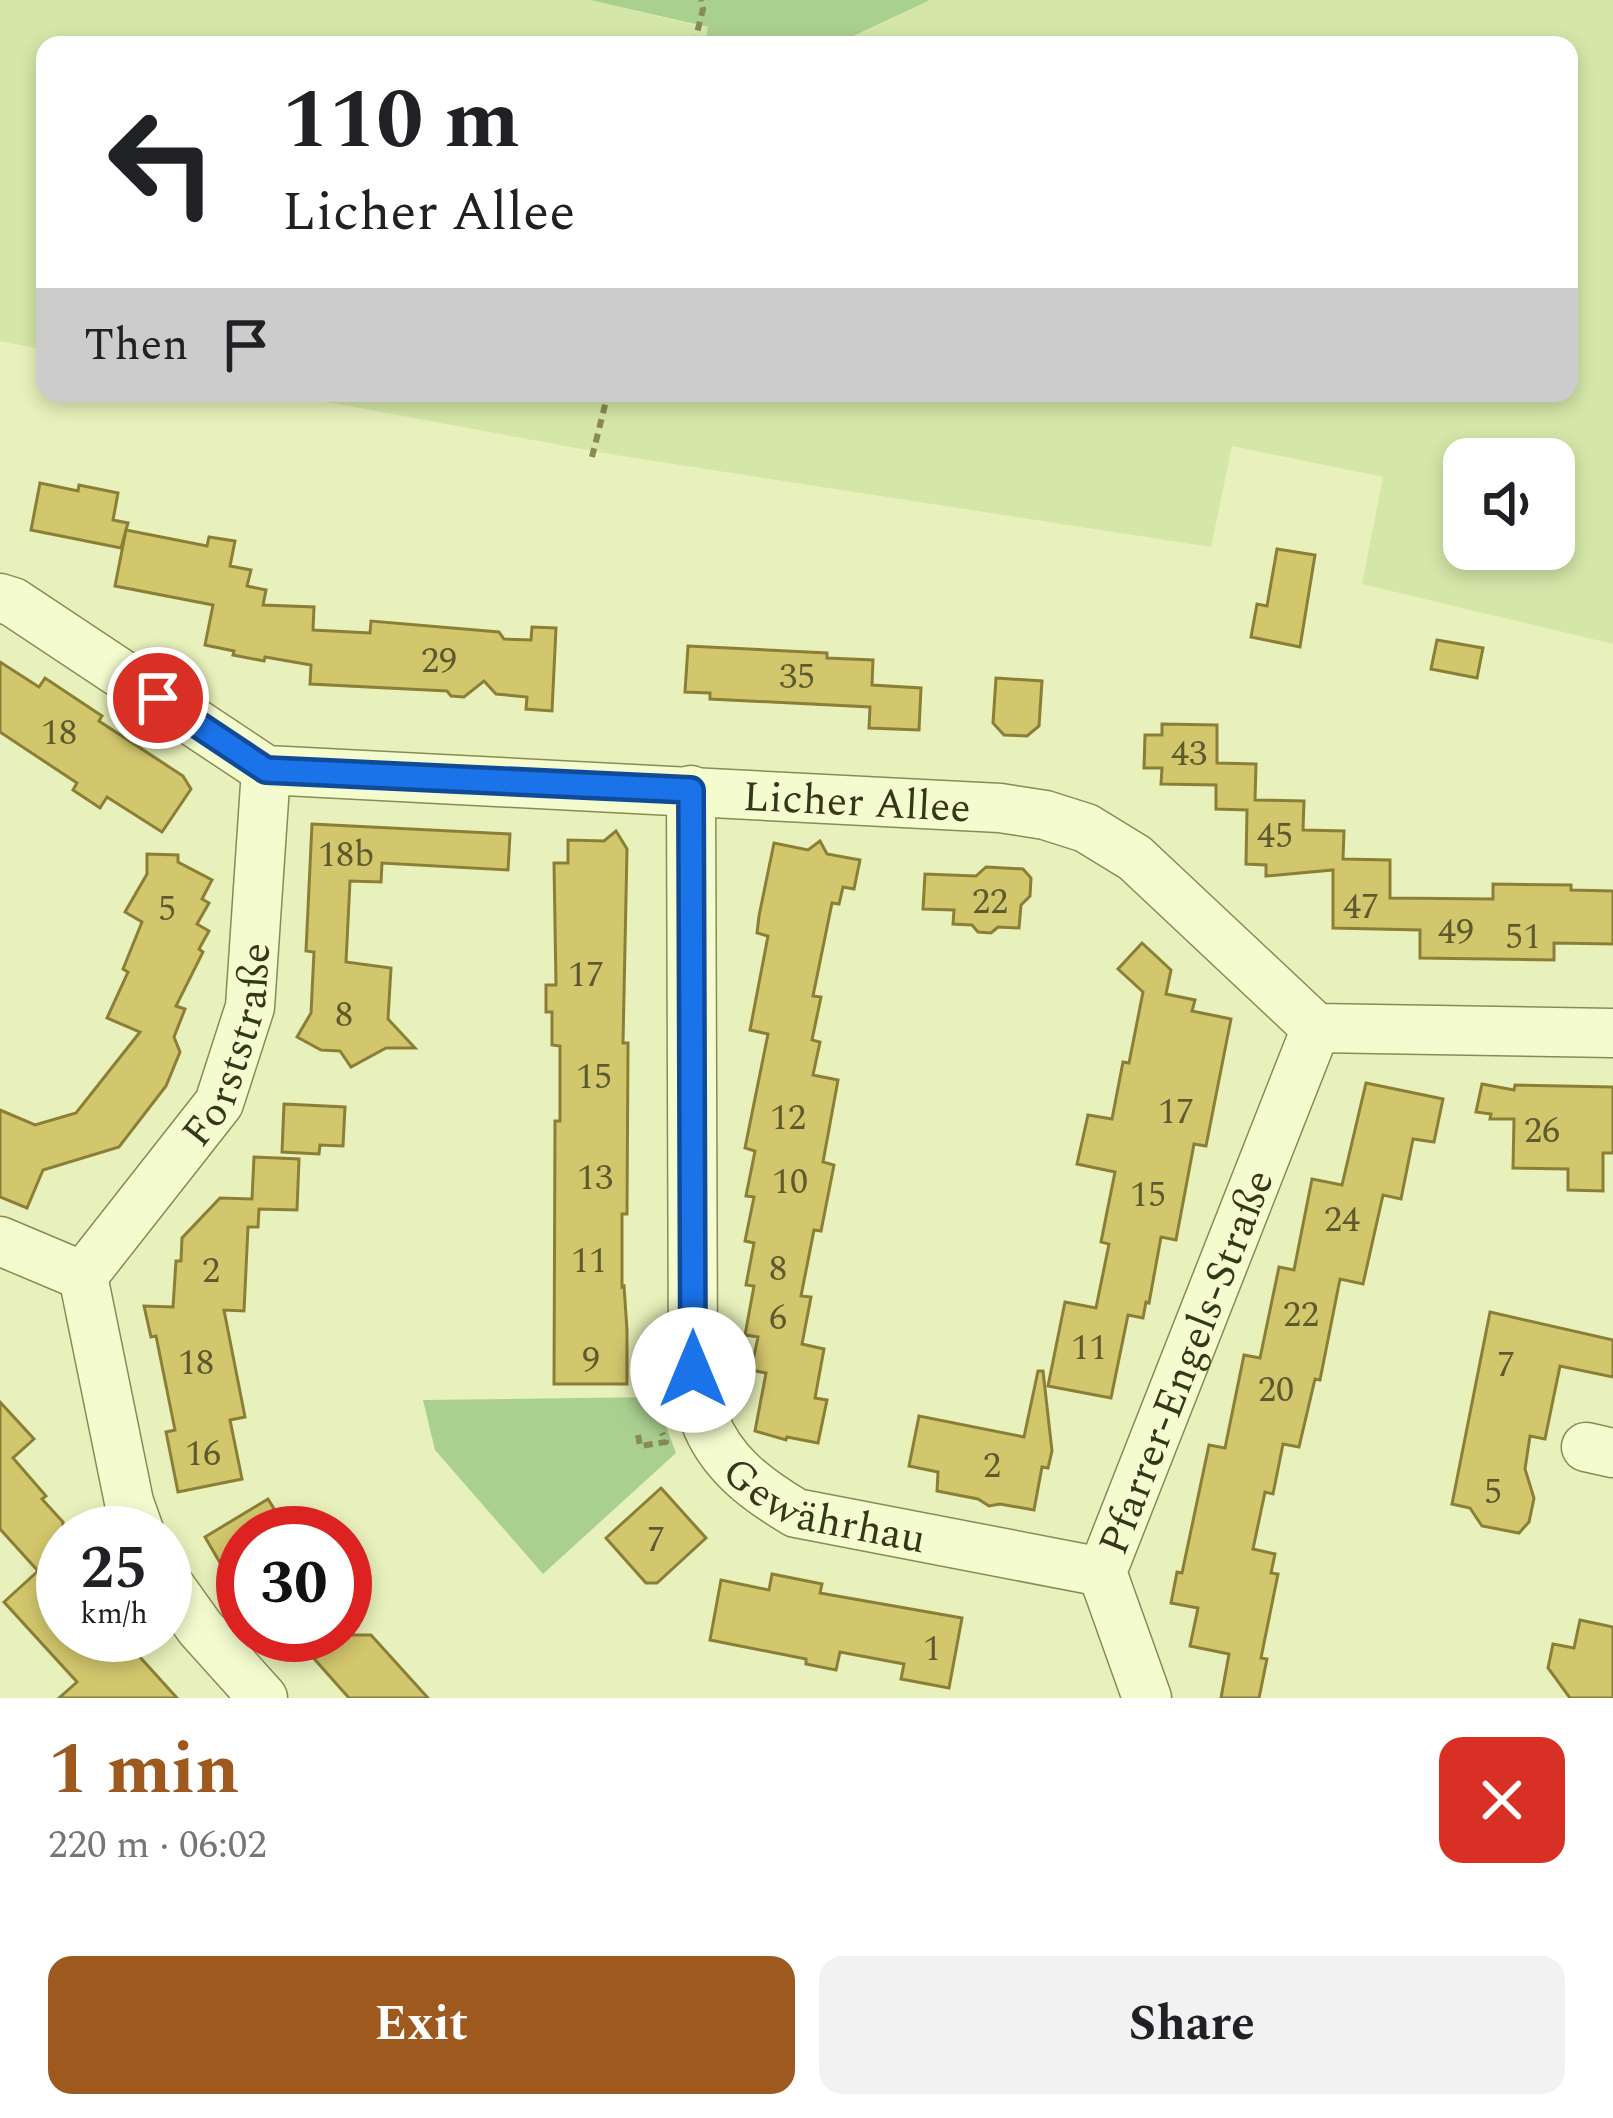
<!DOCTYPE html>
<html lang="en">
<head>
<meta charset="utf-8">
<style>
	body { margin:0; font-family:Spectral,serif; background:#f2f2f2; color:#202124; height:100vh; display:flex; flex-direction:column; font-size:45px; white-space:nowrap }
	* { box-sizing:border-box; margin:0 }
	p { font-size:39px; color:#757577 }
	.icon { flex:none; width:66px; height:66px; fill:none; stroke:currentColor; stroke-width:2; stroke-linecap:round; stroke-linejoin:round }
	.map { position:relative; height:1698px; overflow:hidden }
	.panel { display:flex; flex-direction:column; background:#fff; flex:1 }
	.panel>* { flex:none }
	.banner { position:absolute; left:36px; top:36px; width:1542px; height:366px; border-radius:24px; box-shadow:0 6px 18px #0003; background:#fff; color:#202124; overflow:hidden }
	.tools { position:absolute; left:1443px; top:438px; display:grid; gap:24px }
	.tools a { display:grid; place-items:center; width:132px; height:132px; border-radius:24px; background:#fff; box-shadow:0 6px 18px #0003; font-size:60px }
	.speed { position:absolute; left:36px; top:1506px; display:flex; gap:24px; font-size:60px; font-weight:700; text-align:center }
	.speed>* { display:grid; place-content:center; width:156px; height:156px; border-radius:50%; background:#fff; box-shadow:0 6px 18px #0003; line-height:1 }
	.speed small { font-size:30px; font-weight:400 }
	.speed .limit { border:18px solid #d22; background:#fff; color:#111 }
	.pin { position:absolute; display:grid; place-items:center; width:102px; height:102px; color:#fff; margin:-51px; border:6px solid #fff; border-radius:50%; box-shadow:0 3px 12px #0007 }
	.me { position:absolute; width:132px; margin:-66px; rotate:0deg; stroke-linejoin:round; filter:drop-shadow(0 0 9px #0008) }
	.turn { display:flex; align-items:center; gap:42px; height:252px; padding:0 48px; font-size:54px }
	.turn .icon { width:156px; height:156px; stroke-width:2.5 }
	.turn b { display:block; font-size:84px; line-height:102px }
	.then { display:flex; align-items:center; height:114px; padding:0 48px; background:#0003; gap:24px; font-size:45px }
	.round { display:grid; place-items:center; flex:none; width:126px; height:126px; border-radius:24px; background:#f2f2f2 }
	.overview { display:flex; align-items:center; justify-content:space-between; height:204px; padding:0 48px }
	h1 { font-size:72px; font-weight:700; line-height:90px; color:#9e591f }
	.button { display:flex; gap:24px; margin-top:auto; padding:24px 48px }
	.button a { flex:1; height:138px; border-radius:24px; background:#9e591f; color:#fff; font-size:48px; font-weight:700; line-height:138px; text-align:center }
	.button a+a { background:#f2f2f2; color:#202124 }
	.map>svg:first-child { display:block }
	.farmland { fill:#d4e7a8; fill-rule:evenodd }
	.green { fill:#aad08f }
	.building { fill:#d3c76d; stroke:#8b7f37; stroke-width:3 }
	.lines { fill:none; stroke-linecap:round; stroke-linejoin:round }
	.minor-casing { stroke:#8a8a54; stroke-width:51 }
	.path { stroke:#8a8a54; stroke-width:6; stroke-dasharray:9 6; stroke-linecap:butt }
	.minor { stroke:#f4fccf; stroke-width:48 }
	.route-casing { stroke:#114b97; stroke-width:30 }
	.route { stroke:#1a73e8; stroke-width:21 }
	.labels { text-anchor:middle; stroke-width:12; stroke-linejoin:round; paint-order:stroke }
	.number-label { font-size:36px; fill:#5e5a2f }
	.street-label { font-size:42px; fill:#37361a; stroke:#f0f8cb }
</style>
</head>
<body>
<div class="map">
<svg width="1613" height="1698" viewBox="0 0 1613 1698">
	<rect width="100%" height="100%" fill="#e8f1bb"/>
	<g class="farmland">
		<path d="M 0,0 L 590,0 L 709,28 L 705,45 L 45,45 L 45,350 L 0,341 Z"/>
		<path d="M 930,0 L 1613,0 L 1613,644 L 1362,584 L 1383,477 L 1232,446 L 1211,547 L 609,454 L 278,393 L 1569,393 L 1569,45 L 834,45 ZM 1464,459 L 1554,459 L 1554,549 L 1464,549 Z"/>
	</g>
	<g class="green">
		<path d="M 590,0 L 930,0 L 834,45 L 705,45 L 708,27 Z"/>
		<path d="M 655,1397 L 676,1453 L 543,1574 L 435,1450 L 423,1400 Z"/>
	</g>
	<g class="building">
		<path d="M 40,483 L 78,491 L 79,485 L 118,493 L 113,520 L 128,523 L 121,548 L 31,530 Z"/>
		<path d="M 126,530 L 207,546 L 209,537 L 235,541 L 230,566 L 251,570 L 247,586 L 266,590 L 263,605 L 314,607 L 313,630 L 370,633 L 371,621 L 499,632 L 504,639 L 531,640 L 532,627 L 556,628 L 552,711 L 526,709 L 527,697 L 496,694 L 484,681 L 464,697 L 451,696 L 447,691 L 310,684 L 311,665 L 265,657 L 264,661 L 233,655 L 234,651 L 205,645 L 213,605 L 115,586 Z"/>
		<path d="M 1277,549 L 1315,555 L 1300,647 L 1251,637 L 1257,604 L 1267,606 Z"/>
		<path d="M 1437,640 L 1483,648 L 1477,678 L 1431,669 Z"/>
		<path d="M 688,646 L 827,653 L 827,658 L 873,660 L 872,685 L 921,688 L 919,730 L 869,728 L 870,707 L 710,699 L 710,693 L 685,692 Z"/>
		<path d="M 0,662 L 39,687 L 45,678 L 102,716 L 99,721 L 183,776 L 191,789 L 162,832 L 107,797 L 100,808 L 73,790 L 77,783 L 0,732 Z"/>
		<path d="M 996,678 L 1042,681 L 1039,726 L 1027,736 L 1004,735 L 993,723 Z"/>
		<path d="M 1162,724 L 1217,725 L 1217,763 L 1256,764 L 1255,800 L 1304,801 L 1303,830 L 1344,831 L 1343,859 L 1390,860 L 1390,898 L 1493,899 L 1493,884 L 1571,885 L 1571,890 L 1613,891 L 1613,944 L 1554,943 L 1554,960 L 1420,958 L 1420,930 L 1333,928 L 1333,870 L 1266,876 L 1266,865 L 1246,864 L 1247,810 L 1216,809 L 1216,785 L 1161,784 L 1162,768 L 1144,768 L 1145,735 L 1162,735 Z"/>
		<path d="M 312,824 L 510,834 L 508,870 L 382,863 L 381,882 L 350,881 L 346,962 L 391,968 L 388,1019 L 415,1048 L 386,1048 L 351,1067 L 340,1051 L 321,1050 L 297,1037 L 311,1013 L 314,952 L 306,951 Z"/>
		<path d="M 616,831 L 627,849 L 623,1043 L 628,1043 L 627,1214 L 622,1214 L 622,1287 L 624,1286 L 627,1330 L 627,1384 L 554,1384 L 555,1121 L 560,1121 L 560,1046 L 552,1045 L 552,1012 L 546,1012 L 546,985 L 556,985 L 554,863 L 568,863 L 568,840 L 604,841 Z"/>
		<path d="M 820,841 L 827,854 L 860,860 L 854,889 L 843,887 L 839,904 L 832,903 L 813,996 L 821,997 L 812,1040 L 820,1042 L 813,1075 L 838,1080 L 823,1162 L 834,1165 L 821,1231 L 814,1230 L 801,1296 L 811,1297 L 802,1344 L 824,1349 L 815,1398 L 827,1400 L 818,1443 L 787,1437 L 786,1440 L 755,1431 L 766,1373 L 751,1370 L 758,1337 L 745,1335 L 754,1286 L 746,1285 L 754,1243 L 745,1241 L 754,1197 L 746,1196 L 755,1151 L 745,1148 L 768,1034 L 750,1030 L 768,936 L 757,933 L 759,916 L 774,843 L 808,850 Z"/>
		<path d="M 147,854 L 178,855 L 178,862 L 212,880 L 202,899 L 209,903 L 197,924 L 209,931 L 199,949 L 203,952 L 176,1006 L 185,1009 L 174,1037 L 180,1052 L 166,1086 L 119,1147 L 43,1170 L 27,1208 L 0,1197 L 0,1110 L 35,1125 L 76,1113 L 140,1032 L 107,1018 L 128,972 L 123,969 L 142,922 L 125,912 L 147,874 Z"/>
		<path d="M 986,867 L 1023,869 L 1031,878 L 1030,896 L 1021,905 L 1019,928 L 998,927 L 991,933 L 978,932 L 972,925 L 953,924 L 954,910 L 923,909 L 925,874 L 976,876 Z"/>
		<path d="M 1142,943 L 1171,970 L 1166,994 L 1195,1000 L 1192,1011 L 1231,1019 L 1206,1146 L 1194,1144 L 1176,1240 L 1161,1237 L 1149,1303 L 1146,1302 L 1143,1318 L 1128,1315 L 1111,1398 L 1048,1386 L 1065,1302 L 1096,1308 L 1109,1244 L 1101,1242 L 1115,1172 L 1077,1164 L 1088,1115 L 1112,1119 L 1123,1062 L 1129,1063 L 1143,992 L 1118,969 Z"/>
		<path d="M 1366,1083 L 1443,1099 L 1434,1142 L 1413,1139 L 1401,1199 L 1383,1195 L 1363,1284 L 1340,1279 L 1320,1380 L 1315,1379 L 1299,1447 L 1283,1444 L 1273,1494 L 1265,1492 L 1253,1549 L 1275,1554 L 1271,1573 L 1278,1574 L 1261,1658 L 1267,1659 L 1259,1698 L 1221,1698 L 1229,1654 L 1190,1646 L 1198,1608 L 1171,1603 L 1177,1572 L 1182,1573 L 1209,1445 L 1225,1448 L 1244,1355 L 1260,1358 L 1279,1267 L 1294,1270 L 1312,1179 L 1342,1185 Z"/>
		<path d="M 1482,1084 L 1514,1090 L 1515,1085 L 1613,1087 L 1613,1153 L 1603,1153 L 1603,1191 L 1568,1190 L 1568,1169 L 1513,1168 L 1514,1119 L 1490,1119 L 1491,1114 L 1476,1112 Z"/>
		<path d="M 284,1104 L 345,1107 L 343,1146 L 320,1145 L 319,1154 L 282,1152 Z"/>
		<path d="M 254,1157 L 299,1159 L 297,1210 L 259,1209 L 258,1227 L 248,1227 L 244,1311 L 224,1310 L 245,1417 L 230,1420 L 242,1479 L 178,1492 L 166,1432 L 175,1430 L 156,1336 L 151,1337 L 144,1306 L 173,1307 L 176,1261 L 181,1261 L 182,1238 L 220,1198 L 252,1199 Z"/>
		<path d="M 1490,1312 L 1613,1340 L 1613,1377 L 1560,1366 L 1545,1439 L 1530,1436 L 1525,1469 L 1534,1498 L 1529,1522 L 1519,1533 L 1482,1526 L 1470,1508 L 1452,1504 Z"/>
		<path d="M 1038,1371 L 1043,1371 L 1052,1451 L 1048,1468 L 1042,1467 L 1034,1510 L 1000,1504 L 989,1506 L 978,1499 L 937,1491 L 938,1472 L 909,1466 L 919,1416 L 1024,1437 Z"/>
		<path d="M 0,1402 L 34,1439 L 13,1458 L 46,1496 L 42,1499 L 63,1522 L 63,1635 L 120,1635 L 177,1698 L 59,1698 L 77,1682 L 4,1602 L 38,1571 L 0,1529 Z"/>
		<path d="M 661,1488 L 706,1538 L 657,1583 L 646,1583 L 606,1538 Z"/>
		<path d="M 268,1499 L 289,1533 L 243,1533 L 243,1602 L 205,1537 Z"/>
		<path d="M 772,1574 L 822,1584 L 820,1593 L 962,1618 L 949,1688 L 901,1679 L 904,1664 L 840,1652 L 836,1670 L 806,1664 L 806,1659 L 710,1640 L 721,1580 L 769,1590 Z"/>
		<path d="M 1580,1620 L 1613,1627 L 1613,1698 L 1570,1698 L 1548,1668 L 1553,1644 L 1574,1648 Z"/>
		<path d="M 293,1635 L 371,1635 L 428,1698 L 349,1698 Z"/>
	</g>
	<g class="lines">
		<g class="minor-casing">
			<g id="minor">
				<path id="s1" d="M 0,598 L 13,602 L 266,770 L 1000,808 L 1045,815 L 1086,828 L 1135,858 L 1316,1028 L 1613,1033"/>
				<path id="s2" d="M 691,790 L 693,1370 C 696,1386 698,1403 704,1418 C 720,1463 757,1490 796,1513 L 1102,1572"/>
				<path d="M 0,1241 L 83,1276"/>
				<path id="s3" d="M 83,1276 L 219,1103 L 250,1007 L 266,770"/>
				<path d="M 83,1276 L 129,1502 L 140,1533"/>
				<path d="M 1586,1447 L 1613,1453"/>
				<path d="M 165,1579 L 200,1628 L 263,1698"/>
				<path id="s4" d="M 1147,1698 L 1102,1572 L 1316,1028"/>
			</g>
		</g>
		<g class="path">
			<path d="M 694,45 L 703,9 L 701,0"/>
			<path d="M 592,457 L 608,393"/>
			<path d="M 638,1435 L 640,1446 L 666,1442 L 662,1433"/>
		</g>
		<use href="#minor" class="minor"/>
	</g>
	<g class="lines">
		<g class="route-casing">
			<path id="route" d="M 158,698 L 266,770 L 691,790 L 693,1370"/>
		</g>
		<use href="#route" class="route"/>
	</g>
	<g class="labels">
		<g class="number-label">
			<text x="439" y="672">29</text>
			<text x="797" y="688">35</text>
			<text x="59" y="744">18</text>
			<text x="1189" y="765">43</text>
			<text x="1275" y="847">45</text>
			<text x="346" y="866">18b</text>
			<text x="990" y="913">22</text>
			<text x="1361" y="918">47</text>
			<text x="167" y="920">5</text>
			<text x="1456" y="943">49</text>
			<text x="1523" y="948">51</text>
			<text x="586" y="986">17</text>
			<text x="344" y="1026">8</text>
			<text x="594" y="1088">15</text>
			<text x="1176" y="1123">17</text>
			<text x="788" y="1129">12</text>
			<text x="1542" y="1142">26</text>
			<text x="595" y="1189">13</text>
			<text x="790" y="1193">10</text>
			<text x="1148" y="1206">15</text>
			<text x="1342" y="1231">24</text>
			<text x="589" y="1272">11</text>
			<text x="778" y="1280">8</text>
			<text x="211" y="1282">2</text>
			<text x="1301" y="1326">22</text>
			<text x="778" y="1329">6</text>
			<text x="1089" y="1359">11</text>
			<text x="591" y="1371">9</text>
			<text x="196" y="1374">18</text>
			<text x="1506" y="1376">7</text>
			<text x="1276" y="1401">20</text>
			<text x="203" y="1465">16</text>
			<text x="992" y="1477">2</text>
			<text x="1493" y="1503">5</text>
			<text x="656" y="1551">7</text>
			<text x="932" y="1660">1</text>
		</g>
		<g class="street-label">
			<text dy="15" stroke="none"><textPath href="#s1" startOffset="909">Licher Allee</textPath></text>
			<text dy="15" stroke="none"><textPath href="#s3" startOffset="279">Forststraße</textPath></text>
			<text dy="15" stroke="none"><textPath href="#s4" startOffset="360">Pfarrer-Engels-Straße</textPath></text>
			<text dy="15" stroke="none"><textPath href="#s2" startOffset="789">Gewährhau</textPath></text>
		</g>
	</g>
</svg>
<div class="tools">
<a><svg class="icon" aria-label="sound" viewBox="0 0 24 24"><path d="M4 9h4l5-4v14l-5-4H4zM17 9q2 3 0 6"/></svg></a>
</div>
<div class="speed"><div>25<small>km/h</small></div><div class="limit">30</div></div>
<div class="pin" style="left:158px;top:698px;background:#d93025"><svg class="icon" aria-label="arrive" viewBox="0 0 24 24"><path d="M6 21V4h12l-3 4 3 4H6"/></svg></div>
<svg class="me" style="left:693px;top:1370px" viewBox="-20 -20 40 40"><circle r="19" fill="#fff"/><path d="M0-13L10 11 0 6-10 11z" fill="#1a73e8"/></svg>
<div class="banner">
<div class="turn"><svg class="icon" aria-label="left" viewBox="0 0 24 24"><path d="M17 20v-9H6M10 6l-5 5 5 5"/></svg><div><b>110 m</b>Licher Allee</div></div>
<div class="then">Then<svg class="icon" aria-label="arrive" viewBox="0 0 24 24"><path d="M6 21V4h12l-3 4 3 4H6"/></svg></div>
</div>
</div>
<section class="panel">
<div class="overview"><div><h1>1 min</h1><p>220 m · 06:02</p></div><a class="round" style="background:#d93025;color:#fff"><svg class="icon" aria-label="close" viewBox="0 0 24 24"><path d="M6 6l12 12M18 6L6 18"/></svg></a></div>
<div class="button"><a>Exit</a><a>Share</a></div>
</section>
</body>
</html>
